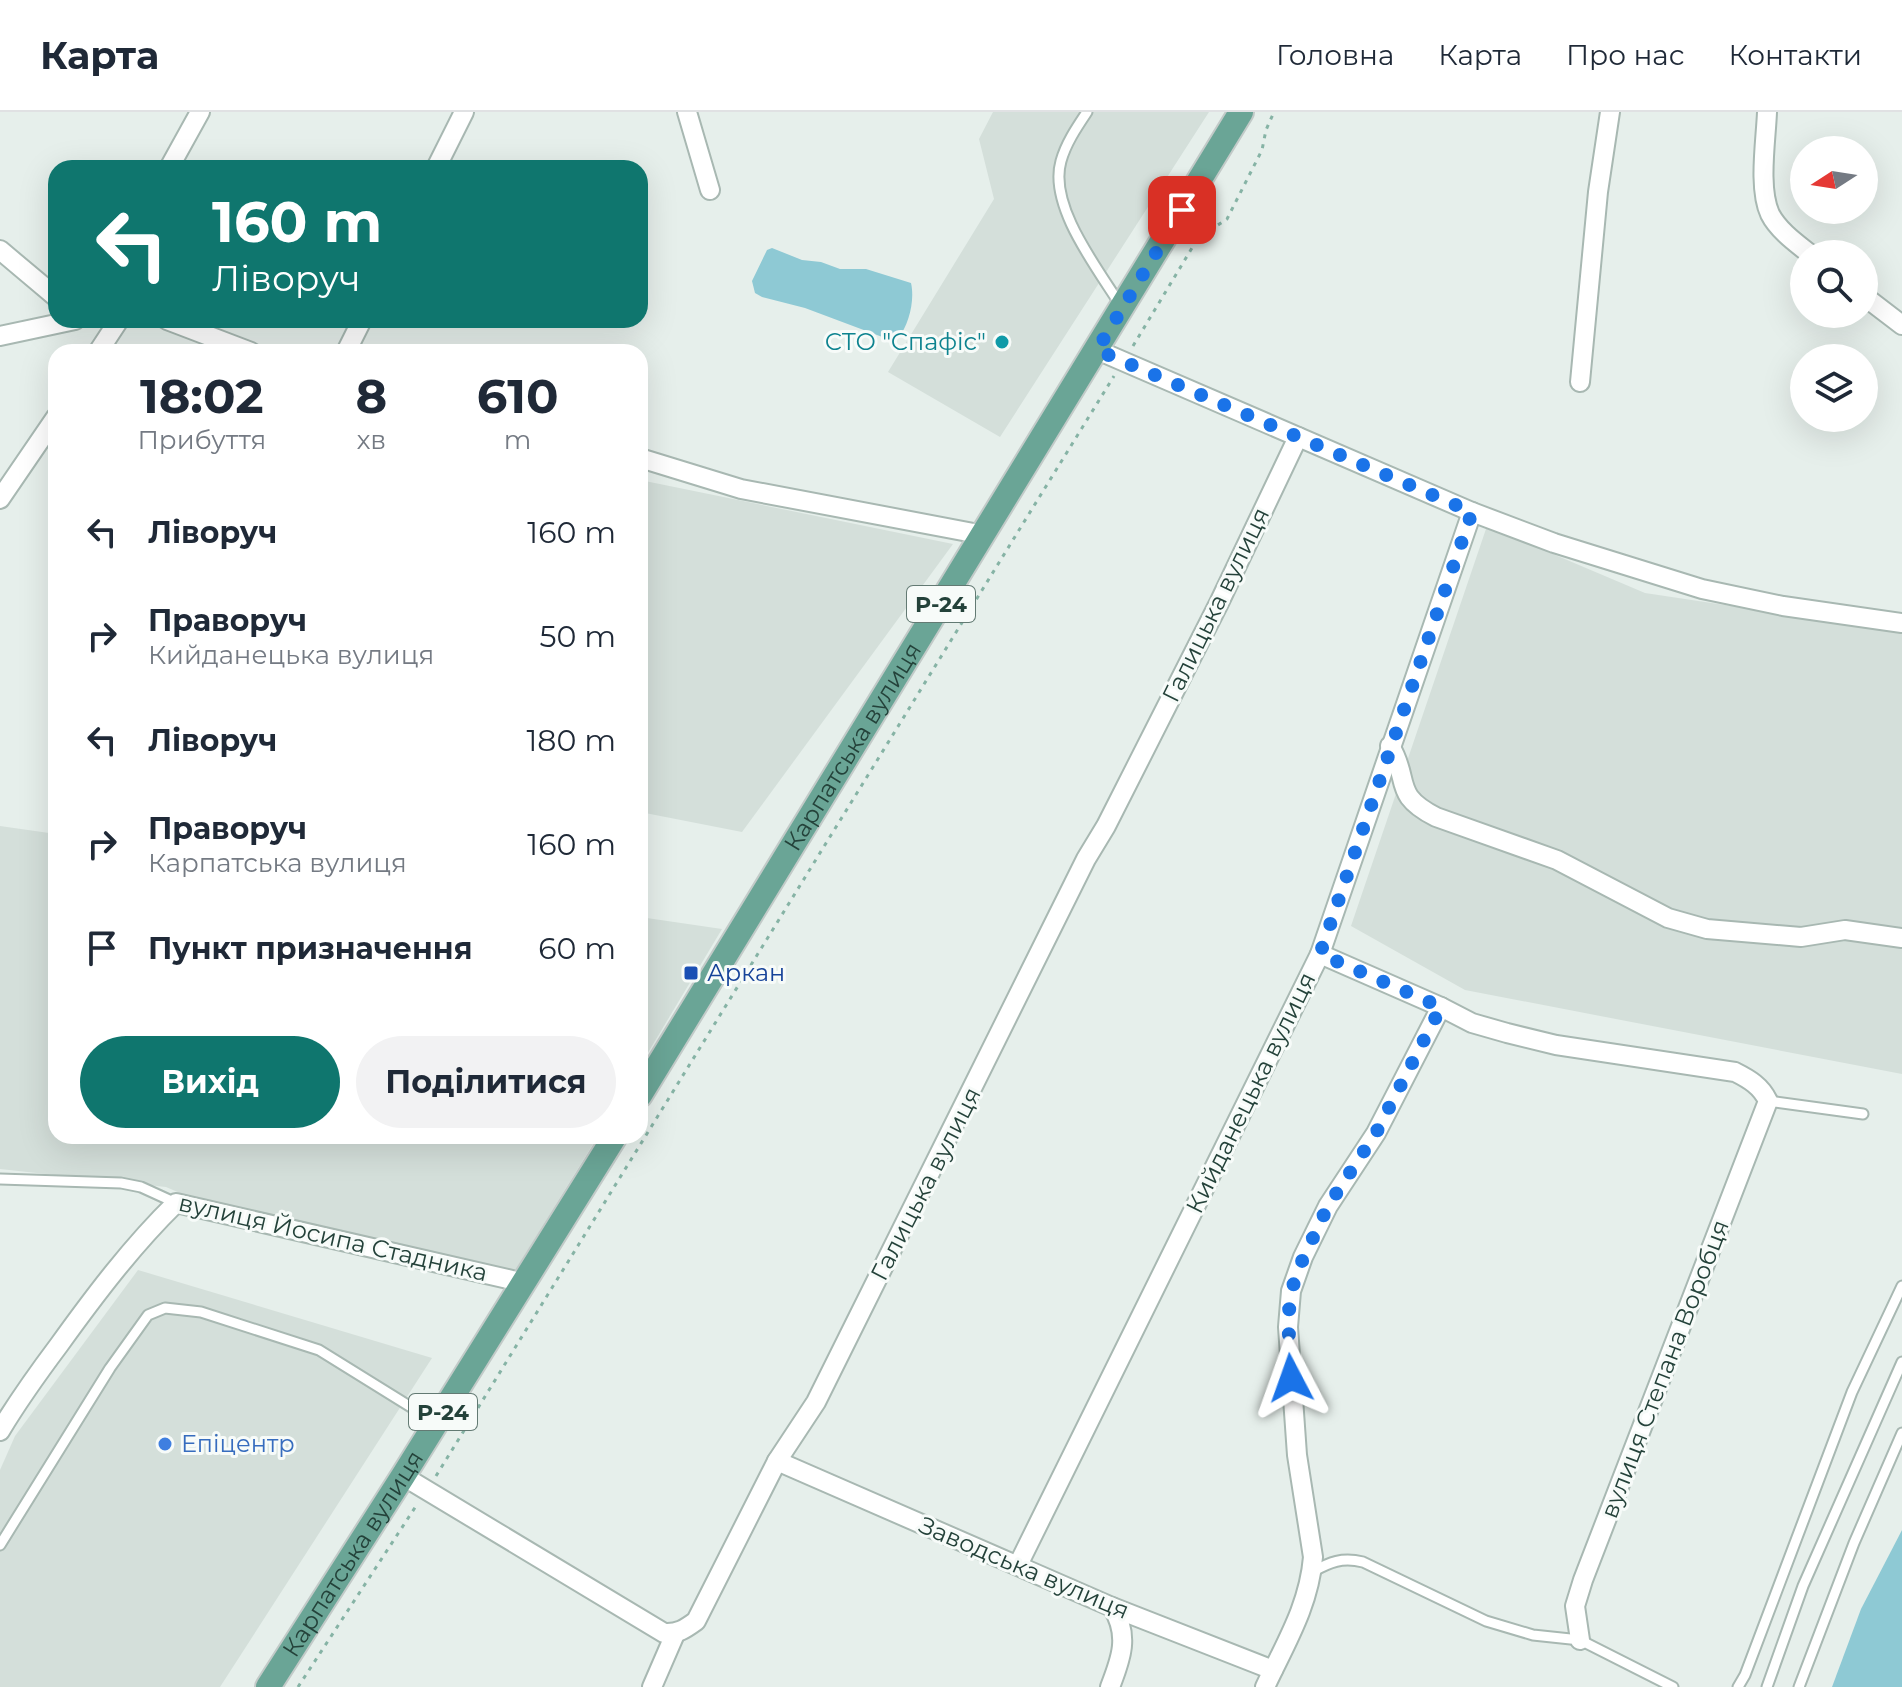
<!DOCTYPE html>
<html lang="uk">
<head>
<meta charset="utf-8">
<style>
	body { margin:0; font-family:Montserrat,sans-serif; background:#f2f2f3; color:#1f2937; height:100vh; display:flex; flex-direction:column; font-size:30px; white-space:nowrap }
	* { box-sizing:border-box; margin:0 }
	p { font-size:26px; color:#747a83 }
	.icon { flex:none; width:44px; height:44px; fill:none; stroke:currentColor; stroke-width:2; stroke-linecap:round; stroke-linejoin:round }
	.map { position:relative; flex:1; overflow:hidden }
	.sheet { position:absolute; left:48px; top:232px; width:600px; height:800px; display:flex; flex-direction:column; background:#fff; border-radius:24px; box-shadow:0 8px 32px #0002 }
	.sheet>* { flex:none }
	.guide { position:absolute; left:48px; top:48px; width:600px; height:168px; border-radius:24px; box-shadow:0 8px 32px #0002; background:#0f766e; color:#fff; overflow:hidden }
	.needle { width:52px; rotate:258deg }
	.buttons { position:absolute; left:1790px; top:24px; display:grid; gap:16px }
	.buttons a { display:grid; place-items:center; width:88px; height:88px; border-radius:50%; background:#fff; box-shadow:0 8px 32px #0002; font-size:40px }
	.pin { position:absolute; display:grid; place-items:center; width:68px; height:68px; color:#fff; margin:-34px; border-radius:16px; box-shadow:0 4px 12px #0006 }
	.me { position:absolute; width:88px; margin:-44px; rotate:356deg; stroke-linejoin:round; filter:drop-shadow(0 0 6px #0008) }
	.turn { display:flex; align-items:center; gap:28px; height:168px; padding:0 32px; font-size:36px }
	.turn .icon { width:104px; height:104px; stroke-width:2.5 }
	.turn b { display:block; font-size:56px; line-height:68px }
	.eta { display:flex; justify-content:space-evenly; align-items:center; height:136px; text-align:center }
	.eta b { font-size:48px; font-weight:700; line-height:56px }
	.cta { display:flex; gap:16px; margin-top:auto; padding:16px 32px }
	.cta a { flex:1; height:92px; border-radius:48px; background:#0f766e; color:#fff; font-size:32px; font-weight:700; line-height:92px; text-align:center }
	.cta a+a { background:#f2f2f3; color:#1f2937 }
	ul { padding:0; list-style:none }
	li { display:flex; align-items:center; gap:24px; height:104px; padding:0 32px }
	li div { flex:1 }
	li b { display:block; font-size:30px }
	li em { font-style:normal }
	header { display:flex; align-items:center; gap:48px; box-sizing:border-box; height:112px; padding:0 40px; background:#fff; border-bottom:2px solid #e0e1e3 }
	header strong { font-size:38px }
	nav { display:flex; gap:44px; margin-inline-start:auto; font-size:28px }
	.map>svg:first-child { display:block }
	.built { fill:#d4dfda }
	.water { fill:#8ec9d4 }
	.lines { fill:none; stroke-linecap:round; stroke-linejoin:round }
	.service-casing { stroke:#a8b8b2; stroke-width:13 }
	.minor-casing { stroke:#a8b8b2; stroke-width:22 }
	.primary-casing { stroke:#c2cac8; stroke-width:28 }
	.path { stroke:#86b3a5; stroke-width:3; stroke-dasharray:4 6; stroke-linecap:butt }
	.service { stroke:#fff; stroke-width:9 }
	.minor { stroke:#fff; stroke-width:18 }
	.primary { stroke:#6aa596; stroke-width:24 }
	.route { stroke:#1a73e8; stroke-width:14; stroke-dasharray:0 25.2 }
	.culture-dot { fill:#0f9aa8; stroke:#f7fbf9; stroke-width:3 }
	.transit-dot { fill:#1a4fb4; stroke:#f7fbf9; stroke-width:3 }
	.shop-dot { fill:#3f7fe0; stroke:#f7fbf9; stroke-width:3 }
	.labels { text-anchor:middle; stroke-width:6; stroke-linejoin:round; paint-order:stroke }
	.shield { fill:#f7fbf9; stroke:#637a73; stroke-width:2 }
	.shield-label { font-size:22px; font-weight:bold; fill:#24423a }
	.culture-label { font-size:24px; fill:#0d838f; stroke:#f7fbf9; text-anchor:end }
	.street-label { font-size:24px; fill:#24423a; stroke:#f7fbf9 }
	.transit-label { font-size:24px; fill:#164399; stroke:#f7fbf9; text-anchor:start }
	.shop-label { font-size:24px; fill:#366cbe; stroke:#f7fbf9; text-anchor:start }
</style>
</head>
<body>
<header>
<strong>Карта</strong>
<nav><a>Головна</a><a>Карта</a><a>Про нас</a><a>Контакти</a></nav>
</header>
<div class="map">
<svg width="1902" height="1575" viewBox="0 0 1902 1575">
	<rect width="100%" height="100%" fill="#e6efeb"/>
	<g class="built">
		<path d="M 993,0 L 1209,0 L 1000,325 L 888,260 L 994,87 L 979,27 Z"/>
		<path d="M 640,368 L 953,432 L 742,720 L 640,700 Z"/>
		<path d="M 1487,414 L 1645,481 L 1873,515 L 1902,515 L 1902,962 L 1465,878 L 1351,814 Z"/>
		<path d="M 0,714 L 56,722 L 56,1024 L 598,1024 L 511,1165 L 215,1096 L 166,1075 L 0,1057 Z"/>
		<path d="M 640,805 L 722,817 L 640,954 Z"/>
		<path d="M 138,1158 L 432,1246 L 220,1575 L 0,1575 L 0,1358 L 15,1324 Z"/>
	</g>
	<g class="water">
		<path d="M 772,136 L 802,148 L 821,150 L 840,157 L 866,157 L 911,171 C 915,188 909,213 898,226 L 885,226 L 805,196 L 762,185 L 755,181 L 752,169 L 767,138 Z"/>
		<path d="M 1902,1418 L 1902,1575 L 1832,1575 L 1861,1497 Z"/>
	</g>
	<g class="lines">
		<g class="service-casing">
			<g id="service">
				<path d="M 1087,0 C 1077,15 1066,31 1061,49 C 1048,94 1098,157 1121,194"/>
				<path d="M 1768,989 L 1863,1002"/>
				<path d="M 0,1067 L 121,1071 L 141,1075 L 176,1091"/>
				<path d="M 0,1433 L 110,1256 L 148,1203 L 165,1196 L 201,1200 L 319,1238 L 435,1310"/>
				<path d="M 1312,1460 C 1330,1450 1342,1445 1363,1450 L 1486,1509 L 1533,1523 L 1580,1528 L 1673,1575"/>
				<path d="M 1738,1575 L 1745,1563 L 1852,1280 L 1902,1174"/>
				<path d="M 1767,1575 L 1803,1474 L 1902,1250"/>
				<path d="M 1799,1575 L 1854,1431 L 1902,1321"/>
			</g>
		</g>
		<g class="minor-casing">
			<g id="minor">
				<path d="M 687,0 L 710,78"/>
				<path d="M 1767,0 C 1766,28 1758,76 1770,102 C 1778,118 1796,131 1810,142"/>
				<path d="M 169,56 L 200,0"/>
				<path d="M 436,56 L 464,0"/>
				<path d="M 0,138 L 56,185"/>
				<path d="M 1864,184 L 1902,213"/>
				<path d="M 167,208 L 251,240"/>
				<path d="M 0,224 L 75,208"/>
				<path d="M 1097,238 L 1472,400 L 1554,431 L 1702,477 L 1783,494 L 1902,511"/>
				<path d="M 98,240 L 119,208"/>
				<path d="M 346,240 L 362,208"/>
				<path d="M 1580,270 L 1598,80 L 1610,0"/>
				<path d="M 640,346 L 741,377 L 984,423"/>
				<path d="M 0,387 L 56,305"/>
				<path d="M 1390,634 C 1411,669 1391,682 1436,705 L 1557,748 L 1668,806 L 1707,817 L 1801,825 L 1845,818 L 1902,826"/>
				<path d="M 1320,842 L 1441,895 L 1472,911 L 1507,921 L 1556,933 L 1735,960 C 1749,967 1761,974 1768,989 L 1583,1468 L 1575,1494 L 1580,1528"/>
				<path d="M 0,1319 C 18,1289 38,1261 59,1233 C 95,1183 132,1134 176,1091 L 525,1171"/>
				<path d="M 777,1349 L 1112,1495 L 1273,1558"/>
				<path d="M 403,1364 L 664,1521 C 678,1522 685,1517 696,1509 L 777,1349 L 816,1290 L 1086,747 L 1106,714 L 1219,491 L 1298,325"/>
				<path d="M 1018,1453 L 1320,842 L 1472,400"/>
				<path d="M 652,1575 L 675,1522"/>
				<path d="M 1110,1575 C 1121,1547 1130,1523 1112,1495"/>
				<path d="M 1265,1575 C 1285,1532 1309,1494 1313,1445 L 1297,1343 L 1288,1215 L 1291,1179 L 1303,1145 L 1328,1094 L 1376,1021 L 1441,895"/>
			</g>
		</g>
		<g class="primary-casing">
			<g id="primary">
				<path id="s1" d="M 640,983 L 1241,0"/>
				<path id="s2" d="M 268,1575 L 403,1364 L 615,1024"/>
			</g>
		</g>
		<g class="path">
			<path d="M 1133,234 L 1198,126 L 1227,107 L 1262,38 L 1266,18 L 1274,0"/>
			<path d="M 436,1364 L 1114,264"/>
			<path d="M 298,1575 L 416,1394"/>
		</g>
		<use href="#service" class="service"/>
		<use href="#minor" class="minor"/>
		<use href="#primary" class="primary"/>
	</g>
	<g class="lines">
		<path class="route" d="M 1182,98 L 1097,238 L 1472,400 L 1320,842 L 1441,895 L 1376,1021 L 1328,1094 L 1295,1164 L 1288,1204 L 1291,1266"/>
	</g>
	<circle class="culture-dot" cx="1002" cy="230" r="8"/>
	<rect class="transit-dot" x="683" y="853" width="16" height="16" rx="4"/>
	<circle class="shop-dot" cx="165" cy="1332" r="8"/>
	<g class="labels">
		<g class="shield">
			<rect x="907" y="474" width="68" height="36" rx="6"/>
			<rect x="409" y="1282" width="68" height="36" rx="6"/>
		</g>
		<g class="shield-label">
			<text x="941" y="500">Р-24</text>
			<text x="443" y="1308">Р-24</text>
		</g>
		<g class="culture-label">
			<text x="986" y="238">СТО "Спафіс"</text>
		</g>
		<g class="street-label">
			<text transform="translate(1216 493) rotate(-64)" y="8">Галицька вулиця</text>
			<text dy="8" stroke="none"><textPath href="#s1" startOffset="408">Карпатська вулиця</textPath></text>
			<text transform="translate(1251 981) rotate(-64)" y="8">Кийданецька вулиця</text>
			<text transform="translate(926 1072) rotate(-63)" y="8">Галицька вулиця</text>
			<text transform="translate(333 1126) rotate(13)" y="8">вулиця Йосипа Стадника</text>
			<text transform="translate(1665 1257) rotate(-69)" y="8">вулиця Степана Воробця</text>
			<text dy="8" stroke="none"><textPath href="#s2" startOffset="158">Карпатська вулиця</textPath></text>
			<text transform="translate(1024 1456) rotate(23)" y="8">Заводська вулиця</text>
		</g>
		<g class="transit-label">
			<text x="707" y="869">Аркан</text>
		</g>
		<g class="shop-label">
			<text x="181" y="1340">Епіцентр</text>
		</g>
	</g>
</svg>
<div class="buttons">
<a><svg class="needle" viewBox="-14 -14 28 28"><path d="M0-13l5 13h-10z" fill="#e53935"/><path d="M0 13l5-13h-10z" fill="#747a83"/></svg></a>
<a><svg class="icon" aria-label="search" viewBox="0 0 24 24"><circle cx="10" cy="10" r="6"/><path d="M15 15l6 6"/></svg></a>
<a><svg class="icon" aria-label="layers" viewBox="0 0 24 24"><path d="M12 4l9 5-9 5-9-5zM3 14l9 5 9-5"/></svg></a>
</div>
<div class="pin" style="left:1182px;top:98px;background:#d93025"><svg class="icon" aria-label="arrive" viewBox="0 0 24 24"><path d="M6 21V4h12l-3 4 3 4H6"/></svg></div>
<svg class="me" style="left:1291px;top:1266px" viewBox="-20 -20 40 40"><path d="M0-17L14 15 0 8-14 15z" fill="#1a73e8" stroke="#fff" stroke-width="4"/></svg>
<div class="guide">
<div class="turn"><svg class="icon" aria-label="left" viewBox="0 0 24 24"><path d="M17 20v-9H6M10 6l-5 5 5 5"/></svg><div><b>160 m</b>Ліворуч</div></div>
</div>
<section class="sheet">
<div class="eta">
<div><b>18:02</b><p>Прибуття</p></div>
<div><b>8</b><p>хв</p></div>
<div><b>610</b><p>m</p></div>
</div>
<ul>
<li><svg class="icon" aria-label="left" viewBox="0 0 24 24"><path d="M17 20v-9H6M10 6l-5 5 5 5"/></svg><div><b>Ліворуч</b></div><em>160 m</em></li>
<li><svg class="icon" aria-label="right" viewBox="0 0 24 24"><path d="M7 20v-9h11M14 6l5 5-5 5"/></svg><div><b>Праворуч</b><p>Кийданецька вулиця</p></div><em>50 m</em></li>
<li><svg class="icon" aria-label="left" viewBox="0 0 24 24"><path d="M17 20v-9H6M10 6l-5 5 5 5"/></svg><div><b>Ліворуч</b></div><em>180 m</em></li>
<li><svg class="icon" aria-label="right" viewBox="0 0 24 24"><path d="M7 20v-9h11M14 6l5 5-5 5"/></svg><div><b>Праворуч</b><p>Карпатська вулиця</p></div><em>160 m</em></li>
<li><svg class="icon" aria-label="arrive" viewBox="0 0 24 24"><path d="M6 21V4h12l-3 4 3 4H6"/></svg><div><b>Пункт призначення</b></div><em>60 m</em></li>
</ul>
<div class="cta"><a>Вихід</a><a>Поділитися</a></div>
</section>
</div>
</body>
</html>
